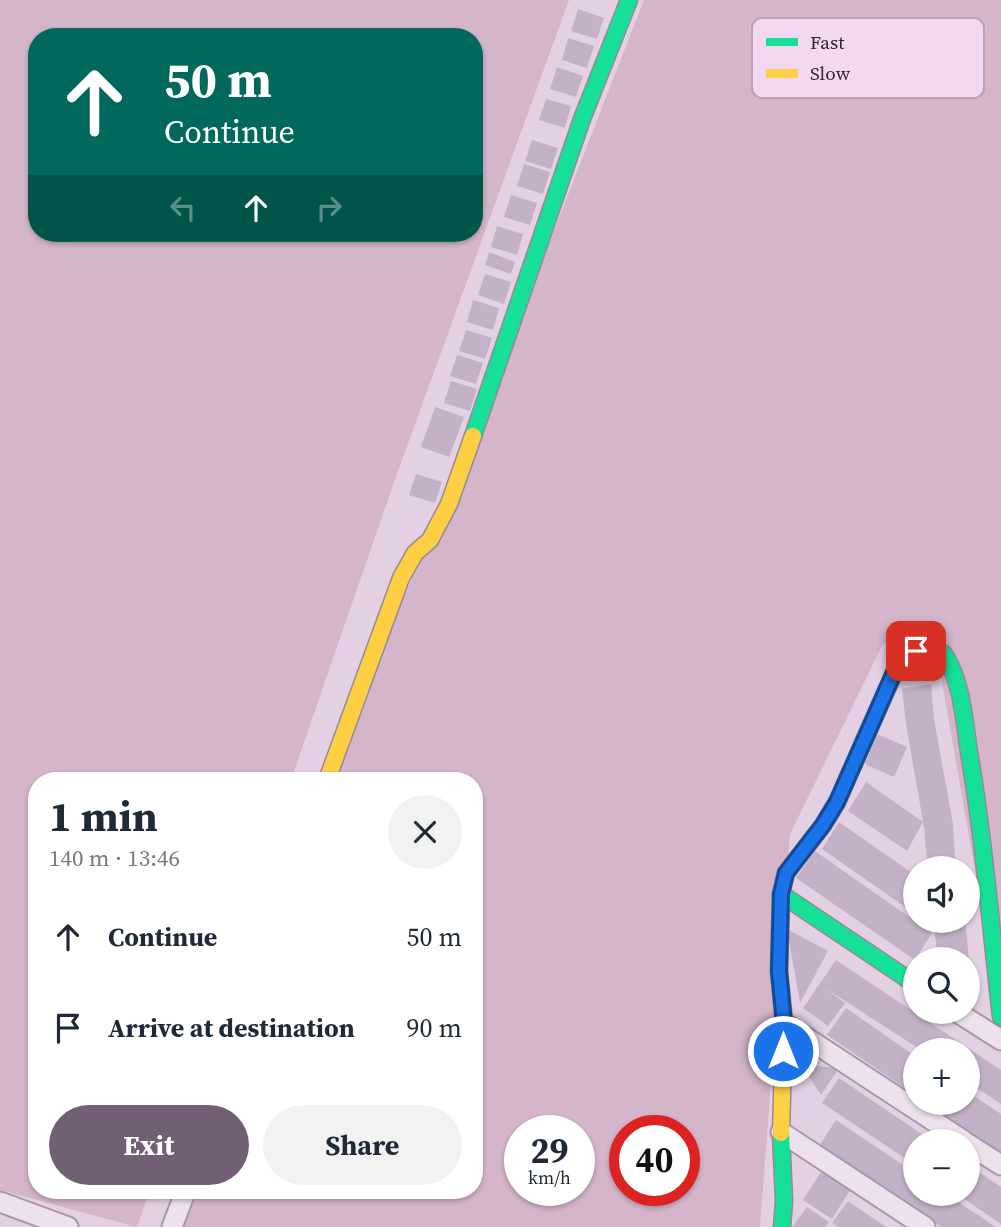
<!DOCTYPE html>
<html lang="en">
<head>
<meta charset="utf-8">
<style>
	body { margin:0; font-family:"Source Serif 4",serif; background:#f2f2f3; color:#1f2937; height:100vh; display:flex; flex-direction:column; font-size:26px; white-space:nowrap }
	* { box-sizing:border-box; margin:0 }
	p { font-size:23px; color:#747a83 }
	.icon { flex:none; width:38px; height:38px; fill:none; stroke:currentColor; stroke-width:2; stroke-linecap:round; stroke-linejoin:round }
	.map { position:relative; flex:1; overflow:hidden }
	.sheet { position:absolute; left:28px; top:772px; width:455px; height:427px; display:flex; flex-direction:column; background:#fff; border-radius:28px; box-shadow:0 2px 5px #0004 }
	.sheet>* { flex:none }
	.guide { position:absolute; left:28px; top:28px; width:455px; height:214px; border-radius:28px; box-shadow:0 2px 5px #0004; background:#00695c; color:#fff; overflow:hidden }
	.controls { position:absolute; left:903px; top:856px; display:grid; gap:14px }
	.controls a { display:grid; place-items:center; width:77px; height:77px; border-radius:50%; background:#fff; box-shadow:0 2px 5px #0004; font-size:35px }
	.speed { position:absolute; left:504px; top:1115px; display:flex; gap:14px; font-size:35px; font-weight:700; text-align:center }
	.speed>* { display:grid; place-content:center; width:91px; height:91px; border-radius:50%; background:#fff; box-shadow:0 2px 5px #0004; line-height:1 }
	.speed small { font-size:18px; font-weight:400 }
	.speed .limit { border:10px solid #d22; background:#fff; color:#111 }
	.pin { position:absolute; display:grid; place-items:center; width:60px; height:60px; color:#fff; margin:-30px; border-radius:14px; box-shadow:0 4px 10px #0006 }
	.me { position:absolute; width:77px; margin:-38px; rotate:0deg; stroke-linejoin:round; filter:drop-shadow(0 0 5px #0008) }
	.turn { display:flex; align-items:center; gap:24px; height:147px; padding:0 21px; font-size:32px }
	.turn .icon { width:91px; height:91px; stroke-width:2.5 }
	.turn b { display:block; font-size:49px; line-height:60px }
	.lanes { display:flex; align-items:center; height:66px; padding:0 21px; background:#0003; justify-content:center; gap:35px; direction:ltr }
	.lanes .off { opacity:.35 }
	.round { display:grid; place-items:center; flex:none; width:74px; height:74px; border-radius:37px; background:#f2f2f3 }
	.headline { display:flex; align-items:center; justify-content:space-between; height:119px; padding:0 21px }
	h1 { font-size:42px; font-weight:700; line-height:52px }
	.primary-button { display:flex; gap:14px; margin-top:auto; padding:14px 21px }
	.primary-button a { flex:1; height:80px; border-radius:42px; background:#715f74; color:#fff; font-size:28px; font-weight:700; line-height:80px; text-align:center }
	.primary-button a+a { background:#f2f2f3; color:#1f2937 }
	ul { padding:0; list-style:none }
	li { display:flex; align-items:center; gap:21px; height:91px; padding:0 21px }
	li div { flex:1 }
	li b { display:block; font-size:26px }
	li em { font-style:normal }
	.map>svg:first-child { display:block }
	.green { fill:#d4b5ca; fill-rule:evenodd }
	.building { fill:#c3b2c7 }
	.lines { fill:none; stroke-linecap:round; stroke-linejoin:round }
	.street-casing { stroke:#a899a9; stroke-width:23 }
	.fast-casing { stroke:#978999; stroke-width:19 }
	.slow-casing { stroke:#978999; stroke-width:19 }
	.street { stroke:#ece1ec; stroke-width:19 }
	.fast { stroke:#16e098; stroke-width:16 }
	.slow { stroke:#ffcf43; stroke-width:16 }
	.route-casing { stroke:#114b97; stroke-width:18 }
	.route { stroke:#1a73e8; stroke-width:12 }
	.key { fill:#f3d8f2; stroke:#b9a1ba; stroke-width:2 }
	.key-label { font-size:19px; fill:#332138 }
</style>
</head>
<body>
<div class="map">
<svg width="1001" height="1227" viewBox="0 0 1001 1227">
	<rect width="100%" height="100%" fill="#e3d1e3"/>
	<g class="green">
		<path d="M 0,0 L 569,0 L 393,485 L 291,780 L 37,780 L 37,1190 L 150,1190 L 137,1227 L 0,1190 ZM 37,37 L 474,37 L 474,233 L 37,233 Z"/>
		<path d="M 644,0 L 1001,0 L 1001,1019 L 933,631 L 883,644 L 790,834 L 760,1227 L 171,1227 L 191,1190 L 474,1190 L 474,780 L 335,780 L 371,661 L 440,523 ZM 520,1130 L 579,1130 L 579,1190 L 520,1190 ZM 625,1130 L 684,1130 L 684,1190 L 625,1190 Z"/>
	</g>
	<g class="building">
		<path d="M 578,9 L 604,18 L 597,39 L 571,31 Z"/>
		<path d="M 568,38 L 594,46 L 587,68 L 562,60 Z"/>
		<path d="M 557,67 L 583,76 L 576,97 L 550,89 Z"/>
		<path d="M 546,99 L 571,106 L 565,128 L 539,120 Z"/>
		<path d="M 532,140 L 558,148 L 551,169 L 525,161 Z"/>
		<path d="M 524,164 L 550,172 L 543,194 L 517,186 Z"/>
		<path d="M 511,195 L 537,203 L 530,225 L 504,217 Z"/>
		<path d="M 497,226 L 523,234 L 517,255 L 491,247 Z"/>
		<path d="M 489,252 L 515,262 L 511,274 L 485,265 Z"/>
		<path d="M 485,274 L 511,282 L 504,304 L 478,295 Z"/>
		<path d="M 473,300 L 499,308 L 493,330 L 467,322 Z"/>
		<path d="M 466,330 L 492,338 L 485,359 L 459,351 Z"/>
		<path d="M 457,355 L 483,363 L 476,384 L 450,376 Z"/>
		<path d="M 451,381 L 477,389 L 470,411 L 444,403 Z"/>
		<path d="M 435,407 L 464,417 L 449,457 L 421,447 Z"/>
		<path d="M 416,474 L 442,482 L 435,503 L 409,495 Z"/>
		<path d="M 931,684 L 934,719 L 953,824 L 955,859 L 927,861 L 924,827 L 906,724 L 902,689 Z"/>
		<path d="M 877,734 L 907,747 L 894,777 L 865,764 Z"/>
		<path d="M 866,782 L 923,822 L 907,851 L 848,811 Z"/>
		<path d="M 839,822 L 915,875 L 915,903 L 911,911 L 822,849 Z"/>
		<path d="M 815,851 L 932,933 L 915,960 L 796,878 Z"/>
		<path d="M 933,920 L 965,920 L 969,959 L 938,959 Z"/>
		<path d="M 787,929 L 828,951 L 800,1003 Z"/>
		<path d="M 836,960 L 1001,1070 L 1001,1104 L 968,1082 L 968,1050 L 921,1050 L 825,988 L 845,1003 L 828,1026 L 803,1008 Z"/>
		<path d="M 846,1008 L 915,1056 L 915,1095 L 827,1035 Z"/>
		<path d="M 801,1065 L 839,1068 L 821,1095 Z"/>
		<path d="M 839,1078 L 932,1141 L 915,1141 L 915,1165 L 822,1103 Z"/>
		<path d="M 968,1092 L 1001,1114 L 1001,1153 L 926,1102 L 968,1102 Z"/>
		<path d="M 836,1120 L 915,1173 L 915,1194 L 946,1194 L 996,1227 L 941,1227 L 819,1146 Z"/>
		<path d="M 968,1165 L 1001,1187 L 1001,1224 L 957,1194 L 968,1194 Z"/>
		<path d="M 821,1172 L 850,1190 L 832,1219 L 803,1200 Z"/>
		<path d="M 848,1201 L 874,1219 L 887,1227 L 838,1227 L 832,1223 Z"/>
		<path d="M 807,1207 L 829,1222 L 825,1227 L 792,1227 Z"/>
	</g>
	<g class="lines">
		<g class="street-casing">
			<g id="street">
				<path d="M 957,1012 L 1001,1040"/>
				<path d="M 784,1023 L 964,1141"/>
				<path d="M 781,1132 L 925,1227"/>
				<path d="M 968,1144 L 1001,1165"/>
				<path d="M 0,1202 L 68,1227"/>
				<path d="M 172,1227 L 186,1190"/>
			</g>
		</g>
		<g class="fast-casing">
			<g id="fast">
				<path d="M 473,436 L 582,119 L 629,0"/>
				<path d="M 915,984 L 781,894 L 786,873 L 823,825 L 837,802 L 901,657 L 916,651 L 944,654 C 962,682 964,719 969,752 C 984,840 991,929 1001,1017"/>
				<path d="M 781,1133 L 784,1201 L 782,1227"/>
			</g>
		</g>
		<g class="slow-casing">
			<g id="slow">
				<path d="M 327,780 L 401,578 L 415,553 L 430,540 L 449,504 L 473,436"/>
				<path d="M 781,894 L 779,971 L 784,1023 L 781,1133"/>
			</g>
		</g>
		<use href="#street" class="street"/>
		<use href="#fast" class="fast"/>
		<use href="#slow" class="slow"/>
	</g>
	<g class="lines">
		<g class="route-casing">
			<path id="route" d="M 783,1051 L 784,1023 L 779,971 L 781,894 L 786,873 L 823,825 L 837,802 L 901,657 L 916,651"/>
		</g>
		<use href="#route" class="route"/>
	</g>
	<rect x="752" y="18" width="232" height="80" rx="10" class="key"/>
	<rect x="766" y="38" width="32" height="8" fill="#16e098"/>
	<rect x="766" y="69" width="32" height="9" fill="#ffcf43"/>
	<g class="key-label">
		<text x="810" y="49">Fast</text>
		<text x="810" y="80">Slow</text>
	</g>
</svg>
<div class="controls">
<a><svg class="icon" aria-label="sound" viewBox="0 0 24 24"><path d="M4 9h4l5-4v14l-5-4H4zM17 9q2 3 0 6"/></svg></a>
<a><svg class="icon" aria-label="search" viewBox="0 0 24 24"><circle cx="10" cy="10" r="6"/><path d="M15 15l6 6"/></svg></a>
<a>+</a>
<a>−</a>
</div>
<div class="speed"><div>29<small>km/h</small></div><div class="limit">40</div></div>
<div class="pin" style="left:916px;top:651px;background:#d93025"><svg class="icon" aria-label="arrive" viewBox="0 0 24 24"><path d="M6 21V4h12l-3 4 3 4H6"/></svg></div>
<svg class="me" style="left:783px;top:1051px" viewBox="-20 -20 40 40"><circle r="17" fill="#1a73e8" stroke="#fff" stroke-width="3"/><path d="M0-11L8 9 0 5-8 9z" fill="#fff"/></svg>
<div class="guide">
<div class="turn"><svg class="icon" aria-label="ahead" viewBox="0 0 24 24"><path d="M12 20V5M6 11l6-6 6 6"/></svg><div><b>50 m</b>Continue</div></div>
<div class="lanes"><svg class="icon off" aria-label="left" viewBox="0 0 24 24"><path d="M17 20v-9H6M10 6l-5 5 5 5"/></svg><svg class="icon" aria-label="ahead" viewBox="0 0 24 24"><path d="M12 20V5M6 11l6-6 6 6"/></svg><svg class="icon off" aria-label="right" viewBox="0 0 24 24"><path d="M7 20v-9h11M14 6l5 5-5 5"/></svg></div>
</div>
<section class="sheet">
<div class="headline"><div><h1>1 min</h1><p>140 m · 13:46</p></div><a class="round"><svg class="icon" aria-label="close" viewBox="0 0 24 24"><path d="M6 6l12 12M18 6L6 18"/></svg></a></div>
<ul>
<li><svg class="icon" aria-label="ahead" viewBox="0 0 24 24"><path d="M12 20V5M6 11l6-6 6 6"/></svg><div><b>Continue</b></div><em>50 m</em></li>
<li><svg class="icon" aria-label="arrive" viewBox="0 0 24 24"><path d="M6 21V4h12l-3 4 3 4H6"/></svg><div><b>Arrive at destination</b></div><em>90 m</em></li>
</ul>
<div class="primary-button"><a>Exit</a><a>Share</a></div>
</section>
</div>
</body>
</html>
